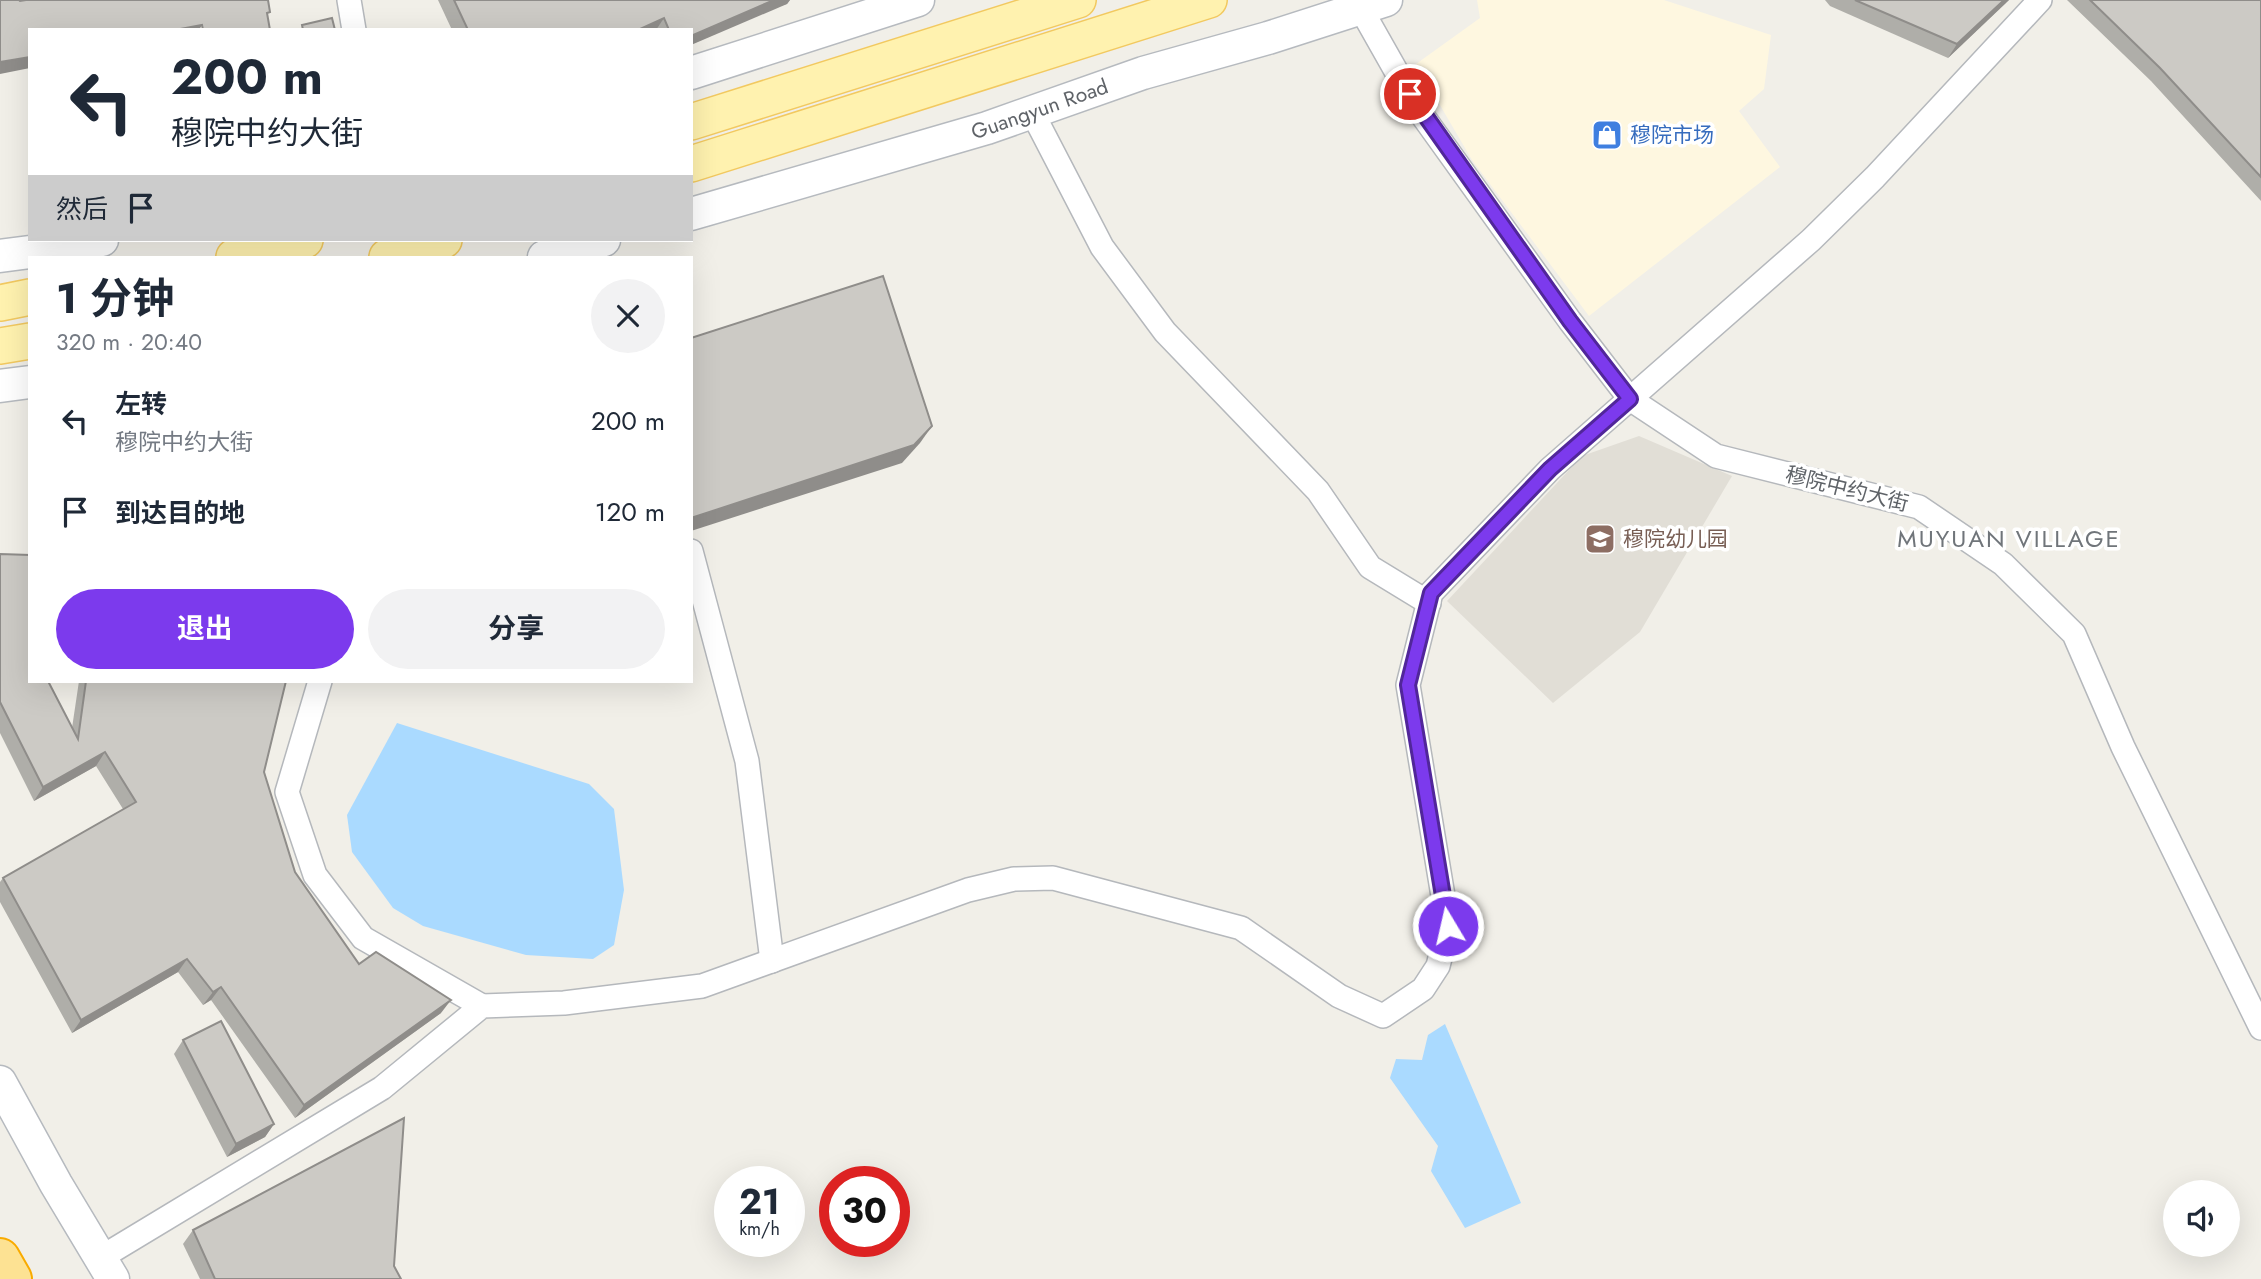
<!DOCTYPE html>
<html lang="zh">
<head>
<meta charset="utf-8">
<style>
	body { margin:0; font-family:Jost,"Noto Sans SC",sans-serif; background:#f2f2f3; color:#1f2937; height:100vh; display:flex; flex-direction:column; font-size:26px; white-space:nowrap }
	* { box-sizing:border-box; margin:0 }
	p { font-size:23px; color:#747a83 }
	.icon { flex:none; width:38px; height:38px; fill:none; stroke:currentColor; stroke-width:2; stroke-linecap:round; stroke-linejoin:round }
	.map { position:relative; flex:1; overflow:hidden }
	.side { position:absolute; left:28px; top:256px; width:665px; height:427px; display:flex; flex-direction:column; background:#fff; border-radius:0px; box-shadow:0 7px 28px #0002 }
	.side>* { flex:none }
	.banner { position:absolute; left:28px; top:28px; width:665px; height:214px; border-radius:0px; box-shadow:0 7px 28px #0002; background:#fff; color:#1f2937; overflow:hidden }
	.fabs { position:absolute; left:2163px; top:1180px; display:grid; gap:14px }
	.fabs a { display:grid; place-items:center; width:77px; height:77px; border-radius:50%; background:#fff; box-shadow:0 7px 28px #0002; font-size:35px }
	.speed { position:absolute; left:714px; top:1166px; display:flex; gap:14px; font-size:35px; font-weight:700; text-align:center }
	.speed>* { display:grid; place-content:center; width:91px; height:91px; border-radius:50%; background:#fff; box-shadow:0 7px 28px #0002; line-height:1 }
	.speed small { font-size:18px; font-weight:400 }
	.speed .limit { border:10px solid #d22; background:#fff; color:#111 }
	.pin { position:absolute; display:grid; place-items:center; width:60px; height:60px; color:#fff; margin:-30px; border:4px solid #fff; border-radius:50%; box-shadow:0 2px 7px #0007 }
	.me { position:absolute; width:77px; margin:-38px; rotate:351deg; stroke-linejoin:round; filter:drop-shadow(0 0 5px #0008) }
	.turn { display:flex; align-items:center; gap:24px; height:147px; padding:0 28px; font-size:32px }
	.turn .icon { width:91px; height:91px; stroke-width:2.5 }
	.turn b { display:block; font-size:49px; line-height:60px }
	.then { display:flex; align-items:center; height:66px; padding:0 28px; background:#0003; gap:14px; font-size:26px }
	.round { display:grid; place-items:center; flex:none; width:74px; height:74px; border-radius:37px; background:#f2f2f3 }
	.head { display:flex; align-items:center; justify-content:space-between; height:119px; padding:0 28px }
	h1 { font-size:42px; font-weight:700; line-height:52px }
	.button { display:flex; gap:14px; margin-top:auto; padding:14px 28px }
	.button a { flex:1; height:80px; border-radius:42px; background:#7c3aed; color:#fff; font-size:28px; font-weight:700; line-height:80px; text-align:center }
	.button a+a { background:#f2f2f3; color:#1f2937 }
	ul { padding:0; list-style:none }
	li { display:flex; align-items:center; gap:21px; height:91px; padding:0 28px }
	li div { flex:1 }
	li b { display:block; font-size:26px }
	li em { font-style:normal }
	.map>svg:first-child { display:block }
	.commercial { fill:#fef7e0 }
	.education { fill:#e1ded6 }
	.water { fill:#aadaff }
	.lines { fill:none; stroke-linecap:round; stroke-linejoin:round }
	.street-casing { stroke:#b5b8bc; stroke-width:26 }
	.secondary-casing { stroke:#b6babf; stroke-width:35 }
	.primary-casing { stroke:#f2c960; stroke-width:38 }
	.highway-casing { stroke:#f9ab00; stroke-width:42 }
	.street { stroke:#fff; stroke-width:23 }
	.secondary { stroke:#fff; stroke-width:32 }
	.primary { stroke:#fff2af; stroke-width:35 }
	.highway { stroke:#fde293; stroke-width:38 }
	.wall { fill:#afaea9 }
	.shaded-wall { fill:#8f8d8a }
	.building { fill:#cccac5; stroke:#8f8d8a; stroke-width:2 }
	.route-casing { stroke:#51269a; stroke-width:18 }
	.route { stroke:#7c3aed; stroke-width:12 }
	.labels { text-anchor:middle; stroke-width:7; stroke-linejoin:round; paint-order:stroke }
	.street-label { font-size:21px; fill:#5f6368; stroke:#fff }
	.shop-label { font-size:21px; fill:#366cbe; stroke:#fff; text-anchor:start }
	.education-label { font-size:21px; fill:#785e54; stroke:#fff; text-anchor:start }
	.quarter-label { font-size:24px; letter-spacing:2px; fill:#70757a; stroke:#fff }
</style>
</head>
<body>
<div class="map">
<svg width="2261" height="1279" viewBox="0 0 2261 1279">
	<rect width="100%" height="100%" fill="#f1efe8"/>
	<path class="commercial" d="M 1477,0 L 1664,0 L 1771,35 L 1764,89 L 1739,111 L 1780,167 L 1589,316 L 1472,160 L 1416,64 L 1480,18 Z"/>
	<path class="education" d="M 1639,436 L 1732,476 L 1640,632 L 1553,703 L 1447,601 L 1582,456 Z"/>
	<g class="water">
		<path d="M 397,723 L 589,784 L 614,809 L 624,890 L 614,945 L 593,959 L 526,955 L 423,926 L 393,908 L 352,852 L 347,815 Z"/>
		<path d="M 1445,1024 L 1521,1203 L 1465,1228 L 1431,1171 L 1438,1146 L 1390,1078 L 1396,1059 L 1422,1060 L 1428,1035 Z"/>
	</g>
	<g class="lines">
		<g class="street-casing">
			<g id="street">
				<path d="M 349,0 L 354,30"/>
				<path d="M 1361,9 L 1417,108 L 1570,321 L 1630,399 L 1716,456 L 1919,507 L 2003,564 L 2074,634 L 2123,747 L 2261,1028"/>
				<path d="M 1032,112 L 1102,247 L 1165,332 L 1318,491 L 1370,567 L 1429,603"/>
				<path d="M 691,551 L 747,761 L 772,961"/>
				<path d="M 320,681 L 287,792 L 315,875 L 363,938 L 482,1006"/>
				<path d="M 102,1257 L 382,1088 L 482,1006 L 564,1003 L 702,986 L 968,890 L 1014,879 L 1053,878 L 1241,928 L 1339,996 L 1383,1016 L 1423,989 L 1438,966 L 1448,926 L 1408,685 L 1431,593 L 1550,469 L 1811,240 L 1875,177 L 2040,0"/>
			</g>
		</g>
		<g class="secondary-casing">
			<g id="secondary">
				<path d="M 691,73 L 918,0"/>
				<path id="s1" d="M 691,214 L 987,128 L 1143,73 L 1268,38 L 1386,0"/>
				<path d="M 0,256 L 76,246 L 102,240"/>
				<path d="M 544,257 L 604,240"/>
				<path d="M 0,386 L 30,382"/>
				<path d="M 0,1082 L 56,1184 L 113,1279"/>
			</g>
		</g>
		<g class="primary-casing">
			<g id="primary">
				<path d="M 691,122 L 1078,0"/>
				<path d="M 691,164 L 1209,0"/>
				<path d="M 234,257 L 305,240"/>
				<path d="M 387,257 L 444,240"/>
				<path d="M 0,303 L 30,297"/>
				<path d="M 0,346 L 30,341"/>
			</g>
		</g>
		<g class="highway-casing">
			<path id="highway" d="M 0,1258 L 12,1279"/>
		</g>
		<use href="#street" class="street"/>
		<use href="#secondary" class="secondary"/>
		<use href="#primary" class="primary"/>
		<use href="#highway" class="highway"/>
	</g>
	<g class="wall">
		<path d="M 438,0 L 790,0 L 787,4 L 691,30 L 452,30 Z"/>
		<path d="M 1825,0 L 2009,0 L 1948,58 L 1830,6 Z"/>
		<path d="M 2067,0 L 2261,0 L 2261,201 L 2151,81 Z"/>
		<path d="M 0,554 L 30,681 L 72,728 L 79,681 L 286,681 L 264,772 L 295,872 L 359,964 L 441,1013 L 295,1118 L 211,1000 L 203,1005 L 178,972 L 72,1033 L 0,902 L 0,882 L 3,878 L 123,809 L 96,766 L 34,801 L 0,733 Z"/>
		<path d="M 183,1040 L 274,1124 L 265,1137 L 227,1157 L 174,1054 Z"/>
		<path d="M 193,1230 L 394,1266 L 401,1279 L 200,1279 L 183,1244 Z"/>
	</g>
	<g class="shaded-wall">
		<path d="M 774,0 L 790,0 L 787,4 L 691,45 L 691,36 Z"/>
		<path d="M 2004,0 L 2009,0 L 1948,58 L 1957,44 Z"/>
		<path d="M 664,18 L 656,30 L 638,30 Z"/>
		<path d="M 202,25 L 199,30 L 175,30 Z"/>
		<path d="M 30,57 L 30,68 L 0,74 L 0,62 Z"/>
		<path d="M 932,426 L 920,443 L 902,463 L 691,531 L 691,518 Z"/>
		<path d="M 105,752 L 96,766 L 34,801 L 43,787 Z"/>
		<path d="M 187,959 L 178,972 L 72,1033 L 81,1020 Z"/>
		<path d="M 221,987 L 211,1000 L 203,1005 L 213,992 Z"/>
		<path d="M 451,1000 L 441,1013 L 295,1118 L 304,1105 Z"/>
		<path d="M 274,1124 L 265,1137 L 227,1157 L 236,1144 Z"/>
	</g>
	<g class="building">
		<path d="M 0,0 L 19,0 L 20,1 L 26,0 L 268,0 L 270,12 L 267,13 L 270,30 L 203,30 L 202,25 L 175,30 L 30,30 L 30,57 L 0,62 Z"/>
		<path d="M 454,0 L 774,0 L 691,36 L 691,30 L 669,30 L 664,18 L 638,30 L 468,30 Z"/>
		<path d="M 1855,0 L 2004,0 L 1957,44 Z"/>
		<path d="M 2090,0 L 2261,0 L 2261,177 L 2160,68 Z"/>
		<path d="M 332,18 L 335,30 L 303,30 L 302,25 Z"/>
		<path d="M 883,276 L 932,426 L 914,445 L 691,518 L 691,338 Z"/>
		<path d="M 0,554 L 30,555 L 30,681 L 48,681 L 78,739 L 86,681 L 286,681 L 264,772 L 295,872 L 359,964 L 376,952 L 451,1000 L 304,1105 L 221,987 L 213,992 L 187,959 L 81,1020 L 3,878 L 136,802 L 105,752 L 43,787 L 0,702 Z"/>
		<path d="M 221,1021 L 274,1124 L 236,1144 L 183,1040 Z"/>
		<path d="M 404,1118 L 394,1266 L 401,1279 L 215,1279 L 193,1230 Z"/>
	</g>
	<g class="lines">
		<g class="route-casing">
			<path id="route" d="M 1410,94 L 1570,321 L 1630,399 L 1550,469 L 1431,593 L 1408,685 L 1448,926"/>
		</g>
		<use href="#route" class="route"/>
	</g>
	<defs>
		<g id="shop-square" transform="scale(1.575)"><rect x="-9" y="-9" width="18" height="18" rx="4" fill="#3f7fe0" stroke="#fff"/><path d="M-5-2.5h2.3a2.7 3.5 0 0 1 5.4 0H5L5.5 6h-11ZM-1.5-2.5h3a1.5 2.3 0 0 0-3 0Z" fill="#fff"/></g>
		<g id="school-square" transform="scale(1.575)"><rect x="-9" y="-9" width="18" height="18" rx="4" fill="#8d6e63" stroke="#fff"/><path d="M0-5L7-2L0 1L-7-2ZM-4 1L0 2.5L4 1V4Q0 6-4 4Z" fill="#fff"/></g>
	</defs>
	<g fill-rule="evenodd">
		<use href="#shop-square" x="1607" y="135"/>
		<use href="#school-square" x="1600" y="539"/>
	</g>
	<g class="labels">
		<g class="street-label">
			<text dy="7" stroke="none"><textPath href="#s1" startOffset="364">Guangyun Road</textPath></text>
			<text transform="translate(1847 489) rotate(14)" y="7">穆院中约大街</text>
		</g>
		<g class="shop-label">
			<text x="1630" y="142">穆院市场</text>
		</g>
		<g class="education-label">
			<text x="1623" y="546">穆院幼儿园</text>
		</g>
		<g class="quarter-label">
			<text x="2009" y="547">MUYUAN VILLAGE</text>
		</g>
	</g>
</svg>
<div class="fabs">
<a><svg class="icon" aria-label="sound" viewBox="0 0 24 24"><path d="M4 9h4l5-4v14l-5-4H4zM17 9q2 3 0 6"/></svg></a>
</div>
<div class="speed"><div>21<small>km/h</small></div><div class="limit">30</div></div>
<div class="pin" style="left:1410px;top:94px;background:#d93025"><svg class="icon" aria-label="arrive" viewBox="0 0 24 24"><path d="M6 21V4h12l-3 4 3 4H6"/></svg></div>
<svg class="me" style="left:1448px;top:926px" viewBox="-20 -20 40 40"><circle r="17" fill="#7c3aed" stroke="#fff" stroke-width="3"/><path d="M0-11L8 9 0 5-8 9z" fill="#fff"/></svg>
<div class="banner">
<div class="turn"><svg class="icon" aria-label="left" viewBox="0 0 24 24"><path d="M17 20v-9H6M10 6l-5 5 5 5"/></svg><div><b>200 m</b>穆院中约大街</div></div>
<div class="then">然后<svg class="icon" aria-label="arrive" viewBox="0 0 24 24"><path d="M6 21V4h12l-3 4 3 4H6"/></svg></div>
</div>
<section class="side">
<div class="head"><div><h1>1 分钟</h1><p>320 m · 20:40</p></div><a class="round"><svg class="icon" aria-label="close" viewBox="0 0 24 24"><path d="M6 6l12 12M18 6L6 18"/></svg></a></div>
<ul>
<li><svg class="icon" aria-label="left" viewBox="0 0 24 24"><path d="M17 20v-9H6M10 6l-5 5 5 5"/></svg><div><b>左转</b><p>穆院中约大街</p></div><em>200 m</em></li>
<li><svg class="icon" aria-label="arrive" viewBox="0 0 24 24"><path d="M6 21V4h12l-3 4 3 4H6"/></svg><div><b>到达目的地</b></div><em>120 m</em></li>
</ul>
<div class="button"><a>退出</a><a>分享</a></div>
</section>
</div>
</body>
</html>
